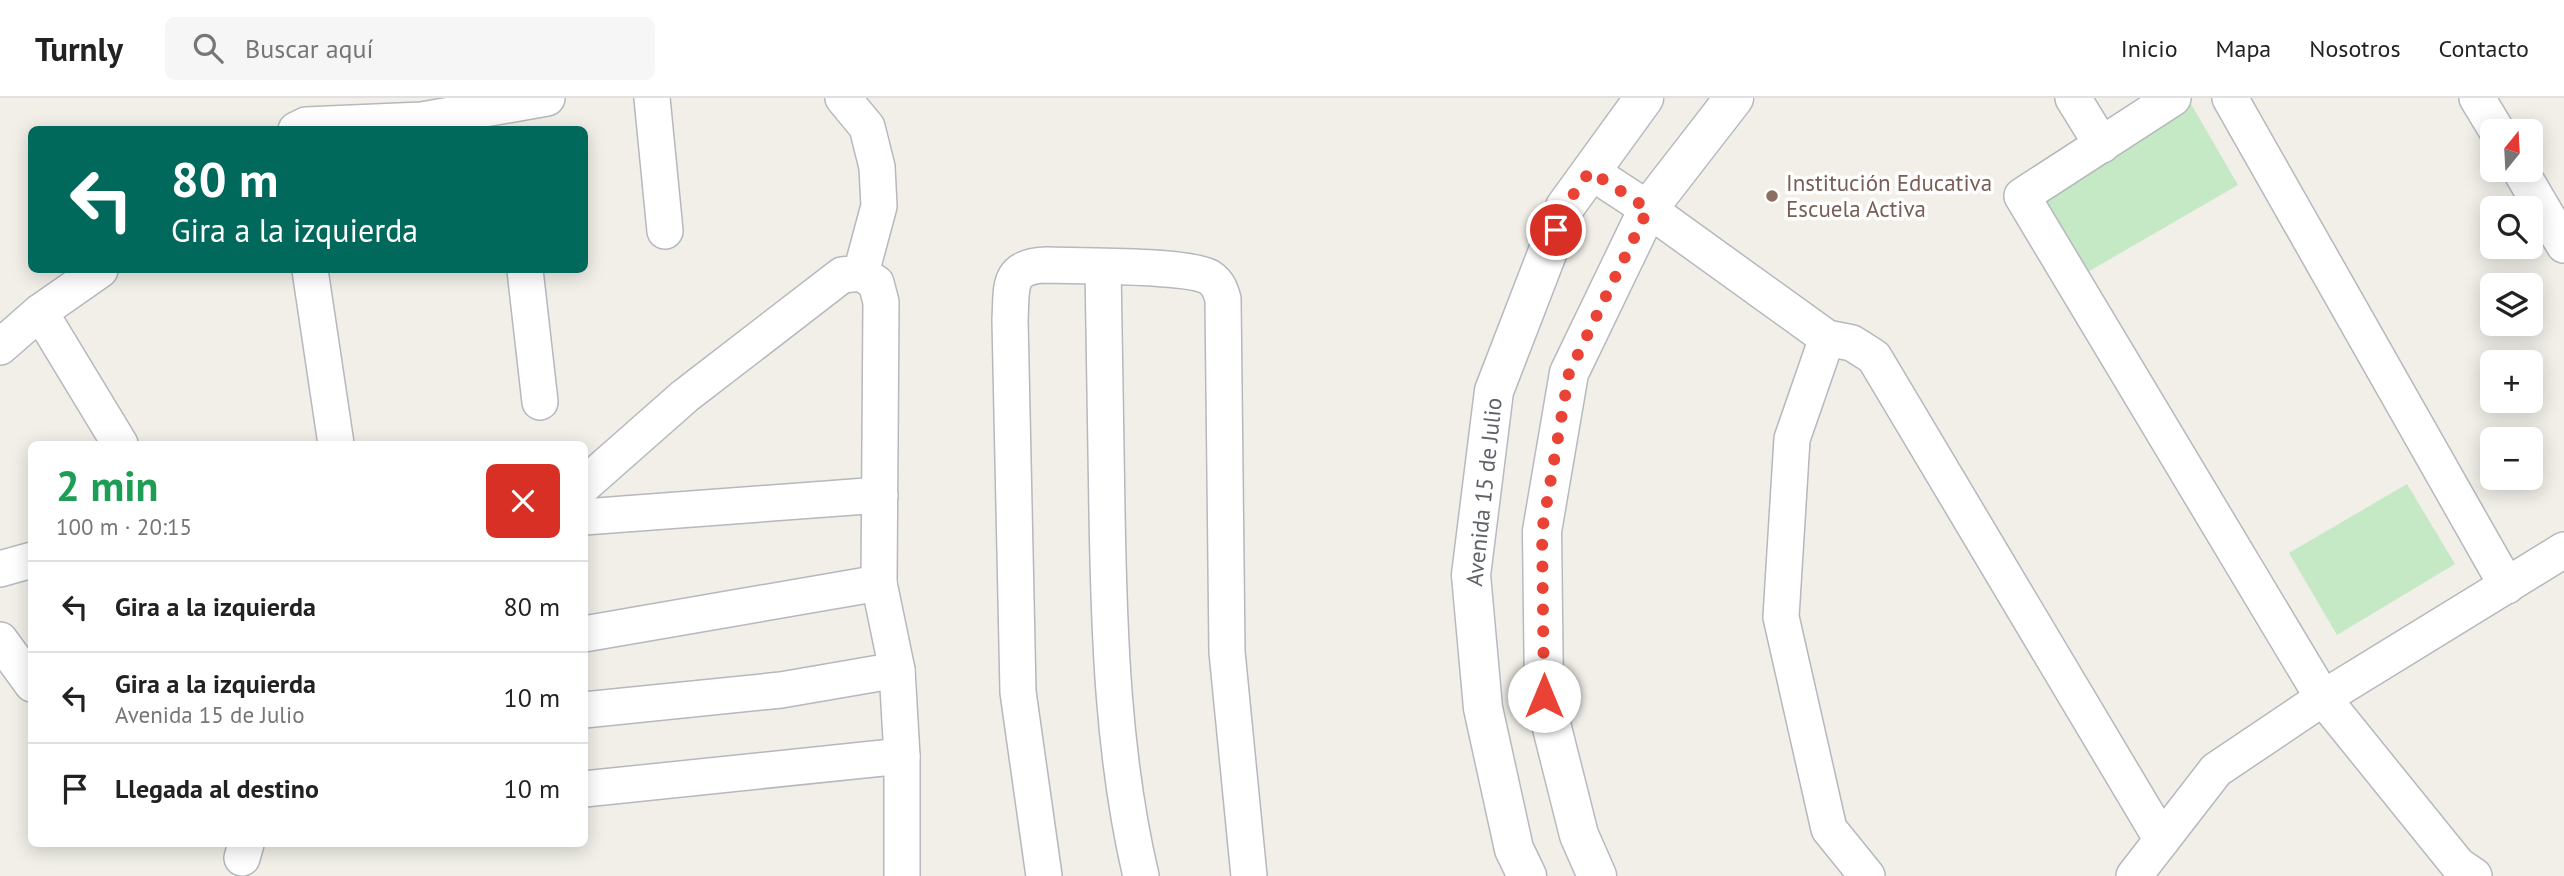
<!DOCTYPE html>
<html lang="es">
<head>
<meta charset="utf-8">
<style>
	body { margin:0; font-family:"PT Sans",sans-serif; background:#f6f6f6; color:#222; height:100vh; display:flex; flex-direction:column; font-size:26px; white-space:nowrap }
	* { box-sizing:border-box; margin:0 }
	p { font-size:23px; color:#767676 }
	.icon { flex:none; width:38px; height:38px; fill:none; stroke:currentColor; stroke-width:2; stroke-linecap:round; stroke-linejoin:round }
	.map { position:relative; flex:1; overflow:hidden }
	.panel { position:absolute; left:28px; top:343px; width:560px; height:406px; display:flex; flex-direction:column; background:#fff; border-radius:10px; box-shadow:0 4px 18px #0003 }
	.panel>* { flex:none }
	.hud { position:absolute; left:28px; top:28px; width:560px; height:147px; border-radius:10px; box-shadow:0 4px 18px #0003; background:#00695c; color:#fff; overflow:hidden }
	.needle { width:46px; rotate:18deg }
	.fabs { position:absolute; left:2480px; top:21px; display:grid; gap:14px }
	.fabs a { display:grid; place-items:center; width:63px; height:63px; border-radius:10px; background:#fff; box-shadow:0 4px 18px #0003; font-size:35px }
	.pin { position:absolute; display:grid; place-items:center; width:60px; height:60px; color:#fff; margin:-30px; border:4px solid #fff; border-radius:50%; box-shadow:0 2px 7px #0007 }
	.me { position:absolute; width:77px; margin:-38px; rotate:0deg; stroke-linejoin:round; filter:drop-shadow(0 0 5px #0008) }
	.turn { display:flex; align-items:center; gap:24px; height:147px; padding:0 28px; font-size:32px }
	.turn .icon { width:91px; height:91px; stroke-width:2.5 }
	.turn b { display:block; font-size:49px; line-height:60px }
	.round { display:grid; place-items:center; flex:none; width:74px; height:74px; border-radius:10px; background:#f6f6f6 }
	.headline { display:flex; align-items:center; justify-content:space-between; height:119px; padding:0 28px }
	h1 { font-size:42px; font-weight:800; line-height:52px; color:#1e9e55 }
	ul { padding:0; list-style:none }
	li { display:flex; align-items:center; gap:21px; height:91px; padding:0 28px; border-top:2px solid #e0e0e0 }
	li div { flex:1 }
	li b { display:block; font-size:26px }
	li em { font-style:normal }
	header { display:flex; align-items:center; gap:42px; box-sizing:border-box; height:98px; padding:0 35px; background:#fff; border-bottom:2px solid #e0e0e0 }
	header strong { font-size:33px }
	nav { display:flex; gap:38px; margin-inline-start:auto; font-size:24px }
	.search { width:490px; height:63px; background:#f6f6f6; display:flex; align-items:center; gap:18px; box-sizing:border-box; padding:0 24px; border-radius:10px; color:#767676; font-size:26px }
	.map>svg:first-child { display:block }
	.green { fill:#c5e8c5 }
	.lines { fill:none; stroke-linecap:round; stroke-linejoin:round }
	.street-casing { stroke:#b5b8bc; stroke-width:38 }
	.secondary-casing { stroke:#b6babf; stroke-width:41 }
	.street { stroke:#fff; stroke-width:35 }
	.secondary { stroke:#fff; stroke-width:38 }
	.route { stroke:#ea4335; stroke-width:12; stroke-dasharray:0 21.6 }
	.education-dot { fill:#8d6e63; stroke:#fff; stroke-width:2.5 }
	.labels { text-anchor:middle; stroke-width:7; stroke-linejoin:round; paint-order:stroke }
	.education-label { font-size:23px; fill:#785e54; stroke:#fff; text-anchor:start }
	.street-label { font-size:23px; fill:#5f6368; stroke:#fff }
</style>
</head>
<body>
<header>
<strong>Turnly</strong>
<div class="search"><svg class="icon" aria-label="search" viewBox="0 0 24 24"><circle cx="10" cy="10" r="6"/><path d="M15 15l6 6"/></svg>Buscar aquí</div>
<nav><a>Inicio</a><a>Mapa</a><a>Nosotros</a><a>Contacto</a></nav>
</header>
<div class="map">
<svg width="2564" height="778" viewBox="0 0 2564 778">
	<rect width="100%" height="100%" fill="#f1efe8"/>
	<g class="green">
		<path d="M 2191,6 L 2238,87 L 2079,179 L 2032,100 Z"/>
		<path d="M 2407,386 L 2455,466 L 2337,537 L 2289,455 Z"/>
	</g>
	<g class="lines">
		<g class="street-casing">
			<g id="street">
				<path d="M 652,0 L 665,133"/>
				<path d="M 2073,0 L 2102,47"/>
				<path d="M 2173,0 L 2022,98 L 2323,600 L 2458,767 L 2474,778"/>
				<path d="M 2230,0 L 2507,488"/>
				<path d="M 2477,0 L 2497,33"/>
				<path d="M 296,32 L 306,27 L 422,22 L 547,0"/>
				<path d="M 2520,72 L 2564,147"/>
				<path d="M 1590,73 L 1648,111 L 1827,240 L 1852,245 L 1874,259 L 2162,742"/>
				<path d="M 1103,169 C 1104,251 1106,332 1107,414 C 1109,536 1113,659 1141,778"/>
				<path d="M 310,172 L 336,346"/>
				<path d="M 525,172 L 540,304"/>
				<path d="M 861,175 L 876,185 L 881,204 L 879,485 L 897,572 L 902,658 L 902,778"/>
				<path d="M 40,214 L 120,346"/>
				<path d="M 1827,240 L 1792,341 L 1781,519 L 1829,731 L 1867,778"/>
				<path d="M 0,249 L 40,214 L 100,172"/>
				<path d="M 584,387 L 685,298 L 842,177 L 861,175 L 879,108 L 877,69 L 867,29 L 843,0"/>
				<path d="M 584,419 L 880,397"/>
				<path d="M 0,471 L 32,462"/>
				<path d="M 584,536 L 879,485"/>
				<path d="M 0,542 L 32,586"/>
				<path d="M 584,612 L 781,592 L 897,572"/>
				<path d="M 584,691 L 902,658"/>
				<path d="M 242,760 L 246,746"/>
				<path d="M 1044,778 L 1018,594 L 1010,222 C 1012,189 1006,168 1047,167 C 1078,168 1187,167 1209,179 C 1218,185 1220,191 1223,201 L 1227,554 L 1249,778"/>
				<path d="M 2134,778 L 2216,672 L 2323,600 L 2564,452"/>
			</g>
		</g>
		<g class="secondary-casing">
			<g id="secondary">
				<path d="M 1527,778 L 1514,751 L 1483,610 L 1471,477 L 1494,293 L 1565,109 L 1644,0"/>
				<path d="M 1597,778 L 1579,737 L 1544,598 L 1542,433 L 1569,275 L 1648,111 L 1734,0"/>
			</g>
		</g>
		<use href="#street" class="street"/>
		<use href="#secondary" class="secondary"/>
	</g>
	<g class="lines">
		<path class="route" d="M 1544,598 L 1542,433 L 1569,275 L 1648,111 L 1590,73 L 1565,108 L 1556,132"/>
	</g>
	<circle class="education-dot" cx="1772" cy="98" r="7"/>
	<g class="labels">
		<g class="education-label">
			<text x="1786" y="93">Institución Educativa<tspan x="1786" dy="26">Escuela Activa</tspan></text>
		</g>
		<g class="street-label">
			<text transform="translate(1484 394) rotate(-84)" y="8">Avenida 15 de Julio</text>
		</g>
	</g>
</svg>
<div class="fabs">
<a><svg class="needle" viewBox="-14 -14 28 28"><path d="M0-13l5 13h-10z" fill="#e53935"/><path d="M0 13l5-13h-10z" fill="#767676"/></svg></a>
<a><svg class="icon" aria-label="search" viewBox="0 0 24 24"><circle cx="10" cy="10" r="6"/><path d="M15 15l6 6"/></svg></a>
<a><svg class="icon" aria-label="layers" viewBox="0 0 24 24"><path d="M12 4l9 5-9 5-9-5zM3 14l9 5 9-5"/></svg></a>
<a>+</a>
<a>−</a>
</div>
<div class="pin" style="left:1556px;top:132px;background:#d93025"><svg class="icon" aria-label="arrive" viewBox="0 0 24 24"><path d="M6 21V4h12l-3 4 3 4H6"/></svg></div>
<svg class="me" style="left:1544px;top:598px" viewBox="-20 -20 40 40"><circle r="19" fill="#fff"/><path d="M0-13L10 11 0 6-10 11z" fill="#ea4335"/></svg>
<div class="hud">
<div class="turn"><svg class="icon" aria-label="left" viewBox="0 0 24 24"><path d="M17 20v-9H6M10 6l-5 5 5 5"/></svg><div><b>80 m</b>Gira a la izquierda</div></div>
</div>
<section class="panel">
<div class="headline"><div><h1>2 min</h1><p>100 m · 20:15</p></div><a class="round" style="background:#d93025;color:#fff"><svg class="icon" aria-label="close" viewBox="0 0 24 24"><path d="M6 6l12 12M18 6L6 18"/></svg></a></div>
<ul>
<li><svg class="icon" aria-label="left" viewBox="0 0 24 24"><path d="M17 20v-9H6M10 6l-5 5 5 5"/></svg><div><b>Gira a la izquierda</b></div><em>80 m</em></li>
<li><svg class="icon" aria-label="left" viewBox="0 0 24 24"><path d="M17 20v-9H6M10 6l-5 5 5 5"/></svg><div><b>Gira a la izquierda</b><p>Avenida 15 de Julio</p></div><em>10 m</em></li>
<li><svg class="icon" aria-label="arrive" viewBox="0 0 24 24"><path d="M6 21V4h12l-3 4 3 4H6"/></svg><div><b>Llegada al destino</b></div><em>10 m</em></li>
</ul>
</section>
</div>
</body>
</html>
